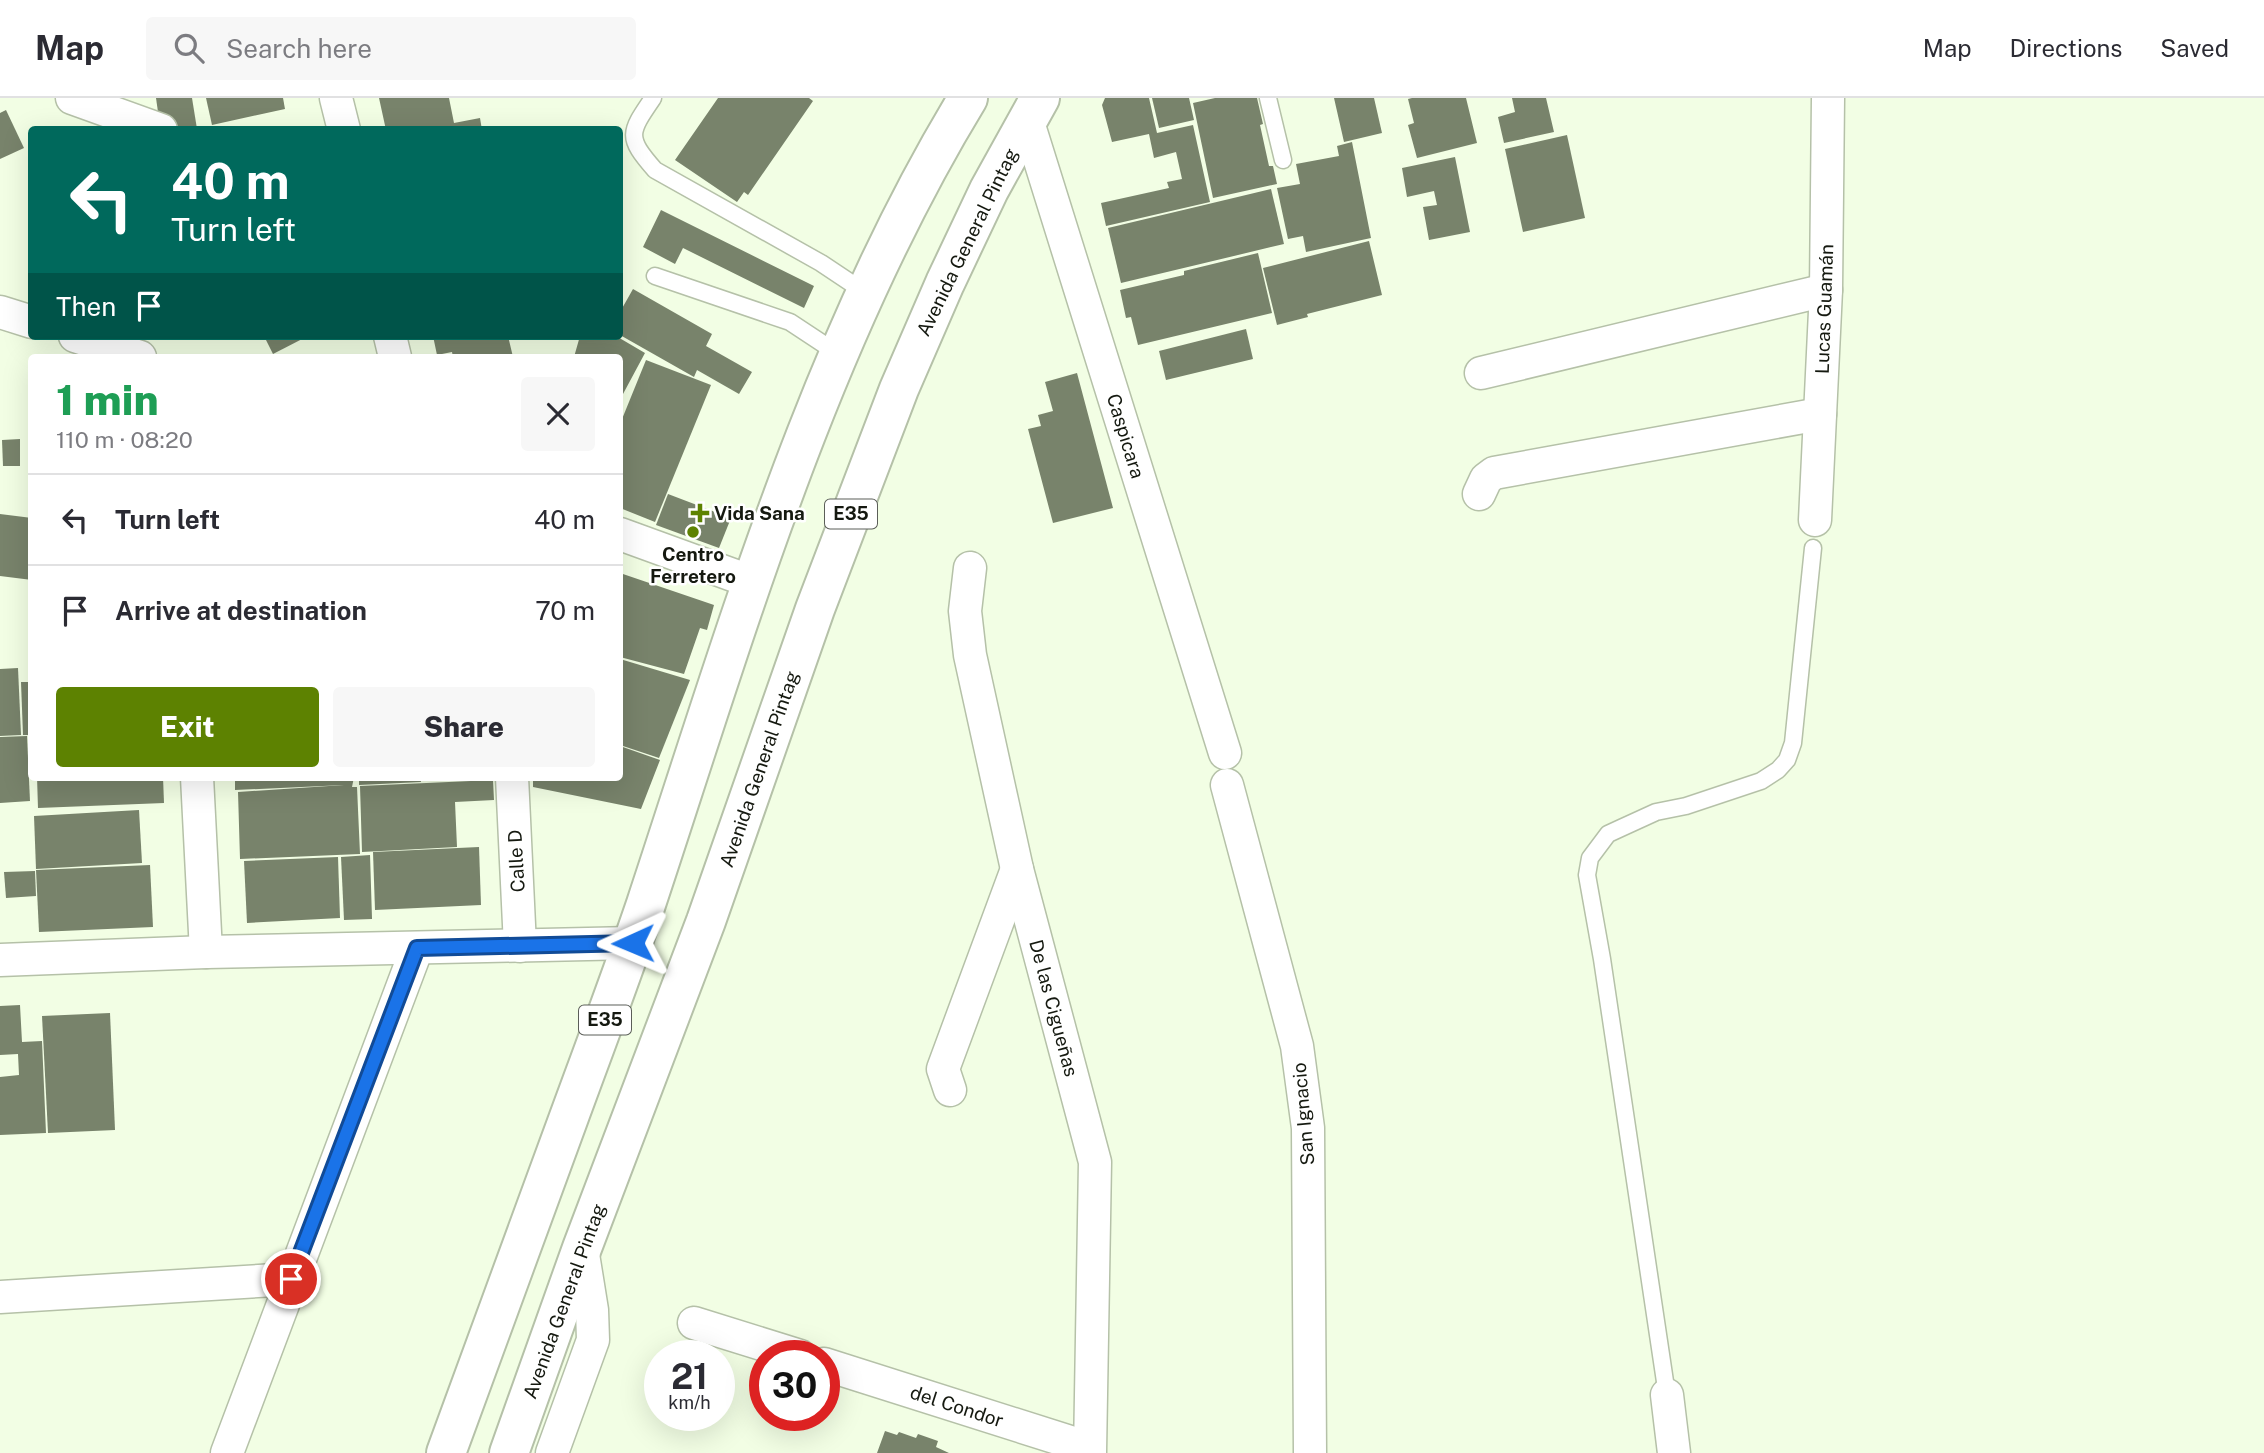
<!DOCTYPE html>
<html lang="en">
<head>
<meta charset="utf-8">
<style>
	body { margin:0; font-family:"Public Sans",sans-serif; background:#f7f7f7; color:#2b2b33; height:100vh; display:flex; flex-direction:column; font-size:26px; white-space:nowrap }
	* { box-sizing:border-box; margin:0 }
	p { font-size:23px; color:#7c7c81 }
	.icon { flex:none; width:38px; height:38px; fill:none; stroke:currentColor; stroke-width:2; stroke-linecap:round; stroke-linejoin:round }
	.map { position:relative; flex:1; overflow:hidden }
	.sheet { position:absolute; left:28px; top:256px; width:595px; height:427px; display:flex; flex-direction:column; background:#fff; border-radius:7px; box-shadow:0 7px 28px #0002 }
	.sheet>* { flex:none }
	.guide { position:absolute; left:28px; top:28px; width:595px; height:214px; border-radius:7px; box-shadow:0 7px 28px #0002; background:#00695c; color:#fff; overflow:hidden }
	.speed { position:absolute; left:644px; top:1242px; display:flex; gap:14px; font-size:35px; font-weight:700; text-align:center }
	.speed>* { display:grid; place-content:center; width:91px; height:91px; border-radius:50%; background:#fff; box-shadow:0 7px 28px #0002; line-height:1 }
	.speed small { font-size:18px; font-weight:400 }
	.speed .limit { border:10px solid #d22; background:#fff; color:#111 }
	.pin { position:absolute; display:grid; place-items:center; width:60px; height:60px; color:#fff; margin:-30px; border:4px solid #fff; border-radius:50%; box-shadow:0 2px 7px #0007 }
	.me { position:absolute; width:77px; margin:-38px; rotate:269deg; stroke-linejoin:round; filter:drop-shadow(0 0 5px #0008) }
	.turn { display:flex; align-items:center; gap:24px; height:147px; padding:0 28px; font-size:32px }
	.turn .icon { width:91px; height:91px; stroke-width:2.5 }
	.turn b { display:block; font-size:49px; line-height:60px }
	.then { display:flex; align-items:center; height:66px; padding:0 28px; background:#0003; gap:14px; font-size:26px }
	.round { display:grid; place-items:center; flex:none; width:74px; height:74px; border-radius:7px; background:#f7f7f7 }
	.overview { display:flex; align-items:center; justify-content:space-between; height:119px; padding:0 28px }
	h1 { font-size:42px; font-weight:800; line-height:52px; color:#1e9e55 }
	.cta { display:flex; gap:14px; margin-top:auto; padding:14px 28px }
	.cta a { flex:1; height:80px; border-radius:7px; background:#5d8201; color:#fff; font-size:28px; font-weight:800; line-height:80px; text-align:center }
	.cta a+a { background:#f7f7f7; color:#2b2b33 }
	ul { padding:0; list-style:none }
	li { display:flex; align-items:center; gap:21px; height:91px; padding:0 28px; border-top:2px solid #e1e1e2 }
	li div { flex:1 }
	li b { display:block; font-size:26px }
	li em { font-style:normal }
	header { display:flex; align-items:center; gap:42px; box-sizing:border-box; height:98px; padding:0 35px; background:#fff; border-bottom:2px solid #e1e1e2 }
	header strong { font-size:33px }
	nav { display:flex; gap:38px; margin-inline-start:auto; font-size:24px }
	.search { width:490px; height:63px; background:#f7f7f7; display:flex; align-items:center; gap:18px; box-sizing:border-box; padding:0 24px; border-radius:7px; color:#7c7c81; font-size:26px }
	.map>svg:first-child { display:block }
	.building { fill:#78836b }
	.lines { fill:none; stroke-linecap:round; stroke-linejoin:round }
	.lane-casing { stroke:#b5c1a8; stroke-width:19 }
	.street-casing { stroke:#b5c1a8; stroke-width:35 }
	.highway-casing { stroke:#b5c1a8; stroke-width:42 }
	.lane { stroke:#fff; stroke-width:16 }
	.street { stroke:#fff; stroke-width:32 }
	.highway { stroke:#fff; stroke-width:38 }
	.route-casing { stroke:#114b97; stroke-width:18 }
	.route { stroke:#1a73e8; stroke-width:12 }
	.poi-dot { fill:#5d8201; stroke:#fff; stroke-width:2.5 }
	.labels { text-anchor:middle; stroke-width:5; stroke-linejoin:round; paint-order:stroke }
	.shield { fill:#fff; stroke:#5b5e58; stroke-width:2 }
	.shield-label { font-size:18px; font-weight:bold; fill:#151910 }
	.street-label { font-size:19px; fill:#151910; stroke:#fff }
	.poi-label { font-size:19px; font-weight:bold; fill:#151910; stroke:#fff; text-anchor:start }
</style>
</head>
<body>
<header>
<strong>Map</strong>
<div class="search"><svg class="icon" aria-label="search" viewBox="0 0 24 24"><circle cx="10" cy="10" r="6"/><path d="M15 15l6 6"/></svg>Search here</div>
<nav><a>Map</a><a>Directions</a><a>Saved</a></nav>
</header>
<div class="map">
<svg width="2264" height="1355" viewBox="0 0 2264 1355">
	<rect width="100%" height="100%" fill="#f2fee4"/>
	<g class="building">
		<path d="M 156,0 L 192,0 L 197,31 L 187,32 L 159,21 Z"/>
		<path d="M 206,0 L 283,0 L 285,11 L 212,27 Z"/>
		<path d="M 379,0 L 449,0 L 454,25 L 480,20 L 482,32 L 386,32 Z"/>
		<path d="M 718,0 L 809,0 L 813,3 L 748,97 L 744,94 L 737,104 L 675,62 Z"/>
		<path d="M 1105,0 L 1149,0 L 1157,35 L 1193,27 L 1210,104 L 1106,128 L 1101,105 L 1169,90 L 1167,84 L 1182,81 L 1176,54 L 1154,60 L 1149,36 L 1112,44 L 1102,7 Z"/>
		<path d="M 1152,0 L 1189,0 L 1194,22 L 1159,30 Z"/>
		<path d="M 1215,0 L 1257,0 L 1263,26 L 1260,27 L 1269,68 L 1273,68 L 1277,86 L 1213,100 L 1193,5 Z"/>
		<path d="M 1334,0 L 1374,0 L 1382,35 L 1344,44 Z"/>
		<path d="M 1412,0 L 1466,0 L 1477,45 L 1417,60 L 1408,27 L 1414,25 L 1408,1 Z"/>
		<path d="M 1512,0 L 1546,0 L 1554,34 L 1504,45 L 1498,19 L 1515,14 Z"/>
		<path d="M 6,12 L 24,50 L 0,61 L 0,15 Z"/>
		<path d="M 1567,37 L 1585,120 L 1523,134 L 1505,51 Z"/>
		<path d="M 1352,44 L 1371,140 L 1306,154 L 1303,138 L 1288,141 L 1277,90 L 1300,86 L 1296,66 L 1339,58 L 1337,48 Z"/>
		<path d="M 1455,59 L 1470,134 L 1429,142 L 1423,109 L 1437,107 L 1434,93 L 1407,99 L 1402,70 Z"/>
		<path d="M 1271,91 L 1284,146 L 1121,185 L 1108,130 Z"/>
		<path d="M 661,112 L 814,188 L 804,210 L 683,150 L 675,166 L 643,149 Z"/>
		<path d="M 1369,143 L 1382,197 L 1307,216 L 1308,219 L 1277,227 L 1263,170 Z"/>
		<path d="M 1258,155 L 1272,215 L 1138,247 L 1131,219 L 1126,220 L 1120,192 L 1184,177 L 1184,173 Z"/>
		<path d="M 633,191 L 712,236 L 706,248 L 752,274 L 739,296 L 697,272 L 694,279 L 620,237 L 620,214 Z"/>
		<path d="M 1246,231 L 1253,261 L 1166,282 L 1159,253 Z"/>
		<path d="M 264,238 L 308,238 L 273,256 Z"/>
		<path d="M 433,238 L 508,238 L 513,259 L 453,259 L 452,254 L 437,257 Z"/>
		<path d="M 580,238 L 616,238 L 645,255 L 623,296 L 620,294 L 620,259 L 574,259 Z"/>
		<path d="M 646,262 L 711,287 L 655,424 L 620,410 L 620,326 Z"/>
		<path d="M 1077,275 L 1113,410 L 1053,425 L 1028,331 L 1041,328 L 1038,317 L 1053,313 L 1045,284 Z"/>
		<path d="M 20,341 L 20,368 L 3,368 L 2,342 Z"/>
		<path d="M 668,396 L 731,420 L 719,450 L 656,427 Z"/>
		<path d="M 0,416 L 32,420 L 32,482 L 0,478 Z"/>
		<path d="M 620,475 L 714,507 L 707,532 L 700,530 L 684,576 L 620,559 Z"/>
		<path d="M 620,561 L 690,582 L 659,660 L 620,647 Z"/>
		<path d="M 18,570 L 21,637 L 0,638 L 0,571 Z"/>
		<path d="M 21,584 L 32,584 L 32,637 L 23,637 Z"/>
		<path d="M 27,638 L 30,703 L 0,705 L 0,639 Z"/>
		<path d="M 620,648 L 660,662 L 641,711 L 533,689 L 533,679 L 620,679 Z"/>
		<path d="M 37,679 L 163,679 L 164,705 L 38,710 Z"/>
		<path d="M 235,679 L 354,679 L 352,689 L 357,689 L 360,756 L 240,761 L 238,694 L 344,687 L 235,692 Z"/>
		<path d="M 359,679 L 420,679 L 421,684 L 359,687 Z"/>
		<path d="M 493,682 L 494,702 L 455,704 L 457,749 L 362,754 L 360,688 Z"/>
		<path d="M 139,712 L 142,765 L 36,771 L 34,718 Z"/>
		<path d="M 479,749 L 481,807 L 375,812 L 373,754 Z"/>
		<path d="M 370,757 L 372,821 L 344,822 L 341,759 Z"/>
		<path d="M 338,759 L 340,820 L 247,825 L 244,763 Z"/>
		<path d="M 150,767 L 153,829 L 39,834 L 36,772 Z"/>
		<path d="M 35,773 L 36,798 L 6,800 L 4,774 Z"/>
		<path d="M 20,907 L 22,944 L 42,943 L 46,1035 L 0,1037 L 0,979 L 19,977 L 18,956 L 0,957 L 0,908 Z"/>
		<path d="M 110,915 L 115,1032 L 48,1035 L 42,918 Z"/>
		<path d="M 885,1333 L 897,1337 L 899,1334 L 916,1340 L 918,1336 L 938,1343 L 936,1349 L 949,1355 L 877,1355 Z"/>
	</g>
	<g class="lines">
		<g class="lane-casing">
			<g id="lane">
				<path d="M 653,0 C 629,35 626,39 655,72 L 821,165 L 866,195"/>
				<path d="M 1268,0 L 1283,62"/>
				<path d="M 655,178 L 790,224 L 840,257"/>
				<path d="M 1667,1297 L 1602,861 L 1587,777 L 1590,760 L 1608,736 L 1621,730 L 1656,714 L 1686,708 L 1761,683 L 1778,672 L 1787,662 L 1793,645 L 1813,450"/>
			</g>
		</g>
		<g class="street-casing">
			<g id="street">
				<path d="M 72,0 L 161,32"/>
				<path d="M 336,0 L 344,32"/>
				<path d="M 1027,21 L 1225,655"/>
				<path d="M 0,214 L 32,224"/>
				<path d="M 75,238 L 140,259"/>
				<path d="M 390,238 L 395,259"/>
				<path d="M 1481,275 L 1826,192"/>
				<path d="M 1479,396 L 1486,381 L 1494,375 L 1820,316"/>
				<path d="M 1815,422 L 1826,192 L 1828,0"/>
				<path d="M 620,436 L 752,484"/>
				<path d="M 970,470 L 965,513 L 970,557 L 1017,771 L 1095,1064 L 1090,1355"/>
				<path d="M 197,679 L 206,854"/>
				<path d="M 512,679 L 520,848"/>
				<path d="M 1227,687 L 1297,948 L 1308,1030 L 1310,1355"/>
				<path d="M 0,862 L 206,854 L 633,845"/>
				<path d="M 950,992 L 943,971 L 1017,771"/>
				<path d="M 0,1199 L 291,1181"/>
				<path d="M 694,1225 L 800,1258"/>
				<path d="M 824,1266 L 1089,1350"/>
				<path d="M 1667,1297 L 1674,1355"/>
				<path d="M 227,1355 L 417,850"/>
				<path d="M 552,1355 L 593,1242 L 592,1212 L 582,1150"/>
			</g>
		</g>
		<g class="highway-casing">
			<g id="highway">
				<path d="M 446,1355 C 487,1243 528,1131 569,1019 C 595,948 622,877 646,806 C 736,534 818,246 968,0"/>
				<path d="M 509,1355 L 582,1150 L 706,823 L 815,511 L 899,291 L 945,185 L 989,92 L 1040,0"/>
			</g>
		</g>
		<use href="#lane" class="lane"/>
		<use href="#street" class="street"/>
		<use href="#highway" class="highway"/>
	</g>
	<g class="lines">
		<g class="route-casing">
			<path id="route" d="M 291,1181 L 417,850 L 633,845"/>
		</g>
		<use href="#route" class="route"/>
	</g>
	<g class="poi-dot">
		<path d="M696.5 404.5h7v7h7v7h-7v7h-7v-7h-7v-7h7z"/>
		<circle cx="693" cy="434" r="7"/>
	</g>
	<g class="labels">
		<g class="shield">
			<rect x="825" y="401.5" width="52" height="29" rx="5"/>
			<rect x="579" y="907.5" width="52" height="29" rx="5"/>
		</g>
		<g class="shield-label">
			<text x="851" y="422">E35</text>
			<text x="605" y="928">E35</text>
		</g>
		<g class="street-label">
			<text transform="translate(967 144) rotate(-64)" y="7">Avenida General Pintag</text>
			<text transform="translate(1824 211) rotate(-88)" y="7">Lucas Guamán</text>
			<text transform="translate(1126 338) rotate(73)" y="7">Caspicara</text>
			<text transform="translate(759 671) rotate(-71)" y="7">Avenida General Pintag</text>
			<text transform="translate(516 763) rotate(-93)" y="7">Calle D</text>
			<text transform="translate(1054 910) rotate(75)" y="7">De las Cigueñas</text>
			<text transform="translate(1303 1016) rotate(-95)" y="7">San Ignacio</text>
			<text transform="translate(564 1203) rotate(-70)" y="7">Avenida General Pintag</text>
			<text transform="translate(957 1308) rotate(18)" y="7">del Condor</text>
		</g>
		<g class="poi-label">
			<text x="714" y="422">Vida Sana</text>
			<text x="693" y="463" text-anchor="middle">Centro<tspan x="693" dy="22">Ferretero</tspan></text>
		</g>
	</g>
</svg>
<div class="speed"><div>21<small>km/h</small></div><div class="limit">30</div></div>
<div class="pin" style="left:291px;top:1181px;background:#d93025"><svg class="icon" aria-label="arrive" viewBox="0 0 24 24"><path d="M6 21V4h12l-3 4 3 4H6"/></svg></div>
<svg class="me" style="left:633px;top:845px" viewBox="-20 -20 40 40"><path d="M0-17L14 15 0 8-14 15z" fill="#1a73e8" stroke="#fff" stroke-width="4"/></svg>
<div class="guide">
<div class="turn"><svg class="icon" aria-label="left" viewBox="0 0 24 24"><path d="M17 20v-9H6M10 6l-5 5 5 5"/></svg><div><b>40 m</b>Turn left</div></div>
<div class="then">Then<svg class="icon" aria-label="arrive" viewBox="0 0 24 24"><path d="M6 21V4h12l-3 4 3 4H6"/></svg></div>
</div>
<section class="sheet">
<div class="overview"><div><h1>1 min</h1><p>110 m · 08:20</p></div><a class="round"><svg class="icon" aria-label="close" viewBox="0 0 24 24"><path d="M6 6l12 12M18 6L6 18"/></svg></a></div>
<ul>
<li><svg class="icon" aria-label="left" viewBox="0 0 24 24"><path d="M17 20v-9H6M10 6l-5 5 5 5"/></svg><div><b>Turn left</b></div><em>40 m</em></li>
<li><svg class="icon" aria-label="arrive" viewBox="0 0 24 24"><path d="M6 21V4h12l-3 4 3 4H6"/></svg><div><b>Arrive at destination</b></div><em>70 m</em></li>
</ul>
<div class="cta"><a>Exit</a><a>Share</a></div>
</section>
</div>
</body>
</html>
